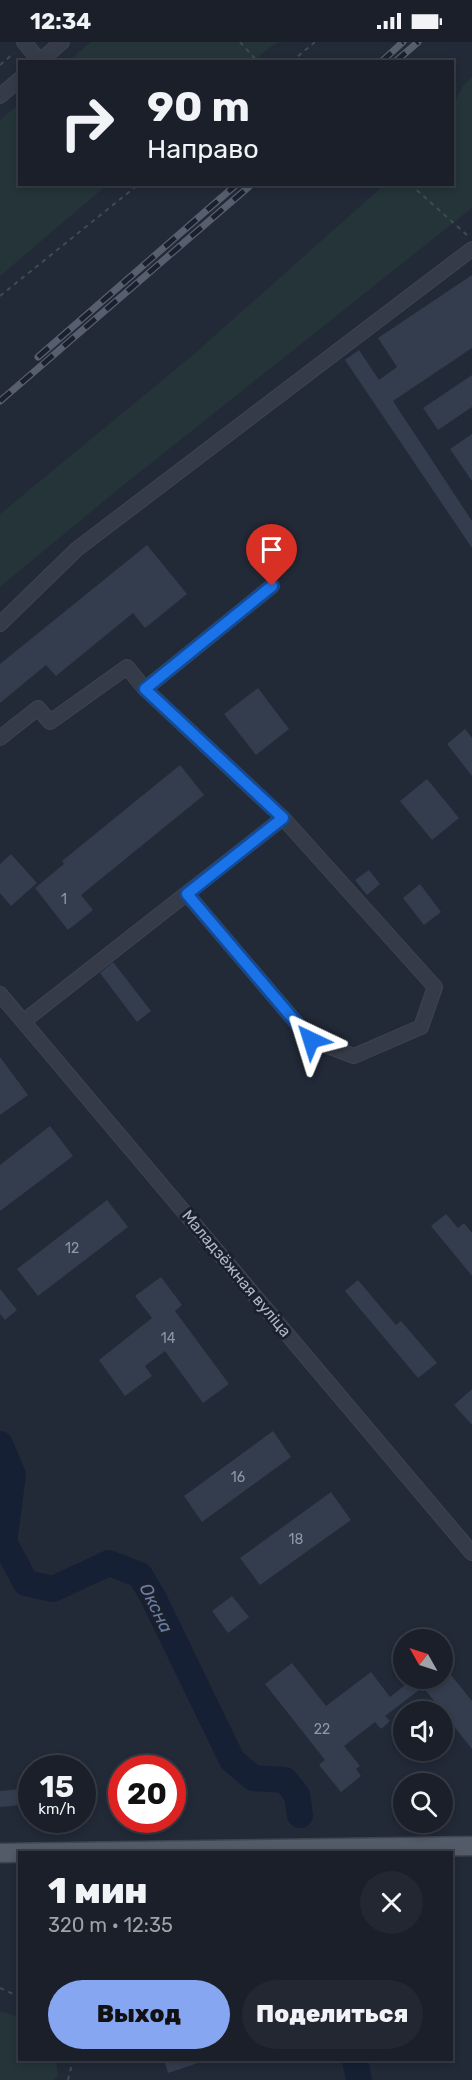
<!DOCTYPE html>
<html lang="ru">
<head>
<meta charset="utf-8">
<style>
	body { margin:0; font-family:Rubik,sans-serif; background:#232731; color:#f1f3f6; height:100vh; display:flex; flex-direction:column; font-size:22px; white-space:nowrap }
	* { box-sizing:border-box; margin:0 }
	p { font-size:20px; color:#9fa2a8 }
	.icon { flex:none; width:33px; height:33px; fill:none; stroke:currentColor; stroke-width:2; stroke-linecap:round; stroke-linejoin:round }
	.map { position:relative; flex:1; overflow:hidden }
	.panel { position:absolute; left:18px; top:1809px; width:435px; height:210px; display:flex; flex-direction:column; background:#1a1f29; border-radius:0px; box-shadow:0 3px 9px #0003,0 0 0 2px #383d46 }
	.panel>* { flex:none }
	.top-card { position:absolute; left:18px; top:18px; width:436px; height:126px; border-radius:0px; box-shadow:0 3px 9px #0003,0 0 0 2px #383d46; background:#1a1f29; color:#f1f3f6; overflow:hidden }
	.needle { width:39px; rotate:309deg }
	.buttons { position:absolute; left:393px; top:1587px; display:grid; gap:12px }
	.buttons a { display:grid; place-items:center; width:60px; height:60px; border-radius:50%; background:#1a1f29; box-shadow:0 3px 9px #0003,0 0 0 2px #383d46; font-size:30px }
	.speed { position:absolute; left:18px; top:1713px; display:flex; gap:12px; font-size:30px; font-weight:700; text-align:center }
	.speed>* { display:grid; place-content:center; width:78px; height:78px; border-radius:50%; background:#1a1f29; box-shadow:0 3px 9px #0003,0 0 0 2px #383d46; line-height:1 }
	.speed small { font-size:15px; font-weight:400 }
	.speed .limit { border:9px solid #d22; background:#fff; color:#111 }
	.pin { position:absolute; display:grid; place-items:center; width:51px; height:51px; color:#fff; margin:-62px -26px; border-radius:50% 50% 50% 0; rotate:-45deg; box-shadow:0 0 6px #0007 }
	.pin .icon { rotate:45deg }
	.me { position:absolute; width:66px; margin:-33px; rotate:319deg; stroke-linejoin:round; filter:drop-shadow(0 0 4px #0008) }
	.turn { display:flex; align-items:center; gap:21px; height:126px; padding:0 30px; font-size:27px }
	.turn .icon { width:78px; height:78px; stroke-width:2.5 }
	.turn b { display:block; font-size:42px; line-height:51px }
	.round { display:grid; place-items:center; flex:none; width:63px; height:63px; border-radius:32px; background:#232731 }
	.overview { display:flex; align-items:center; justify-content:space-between; height:102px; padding:0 30px }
	h1 { font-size:36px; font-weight:800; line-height:45px }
	.button { display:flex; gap:12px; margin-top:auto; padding:12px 30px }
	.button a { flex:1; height:69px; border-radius:36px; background:#87a6f2; color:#111; font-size:24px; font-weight:800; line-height:69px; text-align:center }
	.button a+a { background:#232731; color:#f1f3f6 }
	.status { display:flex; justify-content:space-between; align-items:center; height:42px; padding:0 30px; background:#1a1f29; direction:ltr }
	.status svg { height:16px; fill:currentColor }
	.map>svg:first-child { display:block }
	.green { fill:#243439 }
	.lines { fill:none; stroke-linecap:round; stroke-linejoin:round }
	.river { stroke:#162034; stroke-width:26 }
	.building { fill:#343d4e }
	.minor-casing { stroke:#3f4451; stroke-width:16 }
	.major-casing { stroke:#3f4451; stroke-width:21 }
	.path { stroke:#3c4d51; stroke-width:2; stroke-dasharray:4.5 4.5; stroke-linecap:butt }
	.minor { stroke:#353b48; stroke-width:14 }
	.major { stroke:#535a68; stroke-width:18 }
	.rail-casing { stroke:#575f6f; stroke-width:7 }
	.rail { stroke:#1b202d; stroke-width:4.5; stroke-dasharray:14; stroke-linecap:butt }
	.route-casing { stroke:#114b97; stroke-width:15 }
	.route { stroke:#1a73e8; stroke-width:10 }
	.labels { text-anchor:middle; stroke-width:6; stroke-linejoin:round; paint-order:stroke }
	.number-label { font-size:14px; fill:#8f96a4 }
	.street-label { font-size:16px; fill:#b0b6c4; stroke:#1b202d }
	.water-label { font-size:18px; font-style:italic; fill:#6a7da2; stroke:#1b202d }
</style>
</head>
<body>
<div class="status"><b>12:34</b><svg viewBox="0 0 49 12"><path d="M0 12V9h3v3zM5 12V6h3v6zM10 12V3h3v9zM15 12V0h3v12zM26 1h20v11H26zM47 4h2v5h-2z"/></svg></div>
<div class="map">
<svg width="472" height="2038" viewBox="0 0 472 2038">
	<rect width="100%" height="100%" fill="#222937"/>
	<g class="green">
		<path d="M 91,0 L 278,0 L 252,19 L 68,19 Z"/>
		<path d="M 472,35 L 472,166 L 115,450 L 0,545 L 0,472 L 194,312 L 384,143 L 453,142 C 453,108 442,59 472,35 Z"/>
		<path d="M 19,62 L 20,142 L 107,143 L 0,234 L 0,78 Z"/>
		<path d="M 0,1969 L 19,1975 L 20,2018 L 56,2018 L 58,2034 L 53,2038 L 0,2038 Z"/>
	</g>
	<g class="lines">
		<g class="river">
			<path d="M 0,1402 L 13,1433 L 4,1500 L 26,1541 L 53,1547 L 109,1521 L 140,1533 L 153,1555 L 232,1718 L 253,1736 L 285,1738 L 297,1753 L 300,1773"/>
			<path d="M 355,2018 L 359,2038"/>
		</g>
	</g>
	<g class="building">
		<path d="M 472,233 L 472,306 L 393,359 L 472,479 L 472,506 L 345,318 L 359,308 L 379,338 L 397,325 L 378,296 Z"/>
		<path d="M 472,333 L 472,365 L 438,388 L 423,366 Z"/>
		<path d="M 472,392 L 472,439 L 450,407 Z"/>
		<path d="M 147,503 L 187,552 L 145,586 L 133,571 L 56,634 L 46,623 L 0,661 L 0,622 Z"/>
		<path d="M 258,646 L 289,687 L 256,713 L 224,672 Z"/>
		<path d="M 465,687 L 472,696 L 472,734 L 447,702 Z"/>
		<path d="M 180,723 L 204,753 L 81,853 L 93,868 L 68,888 L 35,846 L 64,822 L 62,819 Z"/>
		<path d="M 427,737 L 459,776 L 432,798 L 400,759 Z"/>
		<path d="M 11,812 L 37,841 L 11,864 L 0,851 L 0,822 Z"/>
		<path d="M 369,828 L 380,842 L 367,853 L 355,838 Z"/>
		<path d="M 420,842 L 441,870 L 424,883 L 403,856 Z"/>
		<path d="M 113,920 L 151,969 L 137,980 L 100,931 Z"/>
		<path d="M 0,1015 L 28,1053 L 0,1073 Z"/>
		<path d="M 50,1084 L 73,1114 L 0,1169 L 0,1123 Z"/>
		<path d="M 107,1158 L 128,1185 L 38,1254 L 17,1227 Z"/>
		<path d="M 446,1172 L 458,1186 L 464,1181 L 472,1191 L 472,1234 L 431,1184 Z"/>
		<path d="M 161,1235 L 182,1263 L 175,1269 L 229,1342 L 203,1361 L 165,1309 L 145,1324 L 152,1334 L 125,1354 L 99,1318 L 152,1276 L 135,1254 Z"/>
		<path d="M 358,1238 L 396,1283 L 401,1279 L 437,1321 L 418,1336 L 345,1249 Z"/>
		<path d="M 0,1247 L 17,1268 L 5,1278 L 0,1272 Z"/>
		<path d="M 472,1347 L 472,1383 L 454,1363 Z"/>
		<path d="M 273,1389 L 291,1415 L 202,1480 L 184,1454 Z"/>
		<path d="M 331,1450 L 351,1478 L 260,1543 L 240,1516 Z"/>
		<path d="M 232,1554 L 249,1575 L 228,1591 L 212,1569 Z"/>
		<path d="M 292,1621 L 326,1664 L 371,1630 L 390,1655 L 414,1636 L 442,1636 L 442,1622 L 472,1659 L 472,1707 L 423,1645 L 385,1674 L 390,1679 L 381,1687 L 375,1680 L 344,1704 L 360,1724 L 356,1727 L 361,1734 L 341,1750 L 319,1723 L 325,1718 L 265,1642 Z"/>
		<path d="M 32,1746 L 32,1762 L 0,1765 L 0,1749 Z"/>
		<path d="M 164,2018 L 201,2018 L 201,2020 L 168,2031 Z"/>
	</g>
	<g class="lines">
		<g class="minor-casing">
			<g id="minor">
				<path d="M 24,0 L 40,19"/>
				<path d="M 39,20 L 62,0"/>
				<path d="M 0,54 L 20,37"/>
				<path d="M 0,582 L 77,507 L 472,207"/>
				<path d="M 145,647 L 272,544"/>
				<path d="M 0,696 L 38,666 L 50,680 L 127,625 L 145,647 L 283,776"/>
				<path d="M 0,952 L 472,1511"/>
				<path d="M 24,979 L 283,776 L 435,945 L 421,985 L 354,1014 L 311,998 L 187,852"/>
			</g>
		</g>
		<g class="major-casing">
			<path id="major" d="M 0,1811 L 472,1804"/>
		</g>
		<g class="path">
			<path d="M 240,0 L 258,20"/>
			<path d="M 291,20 L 315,0"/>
			<path d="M 0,23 L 14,11"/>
			<path d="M 410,142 L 468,194"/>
			<path d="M 0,254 L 139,142"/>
			<path d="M 0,1946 L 20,1955"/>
			<path d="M 68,2038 L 73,2018"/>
		</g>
		<use href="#minor" class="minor"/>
		<use href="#major" class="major"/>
		<g class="rail-casing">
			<g id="rail">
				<path d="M 381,20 L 403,0"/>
				<path d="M 395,20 L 418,0"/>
				<path d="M 38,315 L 237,142"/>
				<path d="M 0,359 L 252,142"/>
			</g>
		</g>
		<use href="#rail" class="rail"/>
	</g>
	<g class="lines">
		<g class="route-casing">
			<path id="route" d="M 272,544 L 145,647 L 283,776 L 187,852 L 311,998"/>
		</g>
		<use href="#route" class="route"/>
	</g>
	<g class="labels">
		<g class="number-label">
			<text x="64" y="862">1</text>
			<text x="72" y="1211">12</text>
			<text x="168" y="1301">14</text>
			<text x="238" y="1440">16</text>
			<text x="296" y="1502">18</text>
			<text x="322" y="1692">22</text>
		</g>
		<g class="street-label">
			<text transform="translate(237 1231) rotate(50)" y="6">Маладзёжная вуліца</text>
		</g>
		<g class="water-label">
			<text transform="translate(156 1566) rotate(64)" y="6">Оксна</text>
		</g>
	</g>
</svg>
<div class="buttons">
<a><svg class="needle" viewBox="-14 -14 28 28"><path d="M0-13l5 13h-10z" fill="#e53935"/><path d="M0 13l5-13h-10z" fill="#9fa2a8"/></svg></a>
<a><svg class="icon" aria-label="sound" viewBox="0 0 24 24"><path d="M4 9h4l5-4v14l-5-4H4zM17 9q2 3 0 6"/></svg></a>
<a><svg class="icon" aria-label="search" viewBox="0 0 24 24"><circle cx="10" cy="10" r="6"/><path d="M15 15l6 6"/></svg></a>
</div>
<div class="speed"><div>15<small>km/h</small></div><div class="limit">20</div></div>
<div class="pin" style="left:272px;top:544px;background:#d93025"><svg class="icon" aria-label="arrive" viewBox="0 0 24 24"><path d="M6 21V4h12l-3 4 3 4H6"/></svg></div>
<svg class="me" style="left:311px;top:998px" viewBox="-20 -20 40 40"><path d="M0-17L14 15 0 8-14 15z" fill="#1a73e8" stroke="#fff" stroke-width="4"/></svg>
<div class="top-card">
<div class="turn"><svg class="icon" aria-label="right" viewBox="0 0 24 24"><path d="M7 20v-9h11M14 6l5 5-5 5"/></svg><div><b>90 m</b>Направо</div></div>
</div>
<section class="panel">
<div class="overview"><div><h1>1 мин</h1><p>320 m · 12:35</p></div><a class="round"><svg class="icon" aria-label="close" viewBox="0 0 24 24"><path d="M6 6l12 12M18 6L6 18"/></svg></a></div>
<div class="button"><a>Выход</a><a>Поделиться</a></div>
</section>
</div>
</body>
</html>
